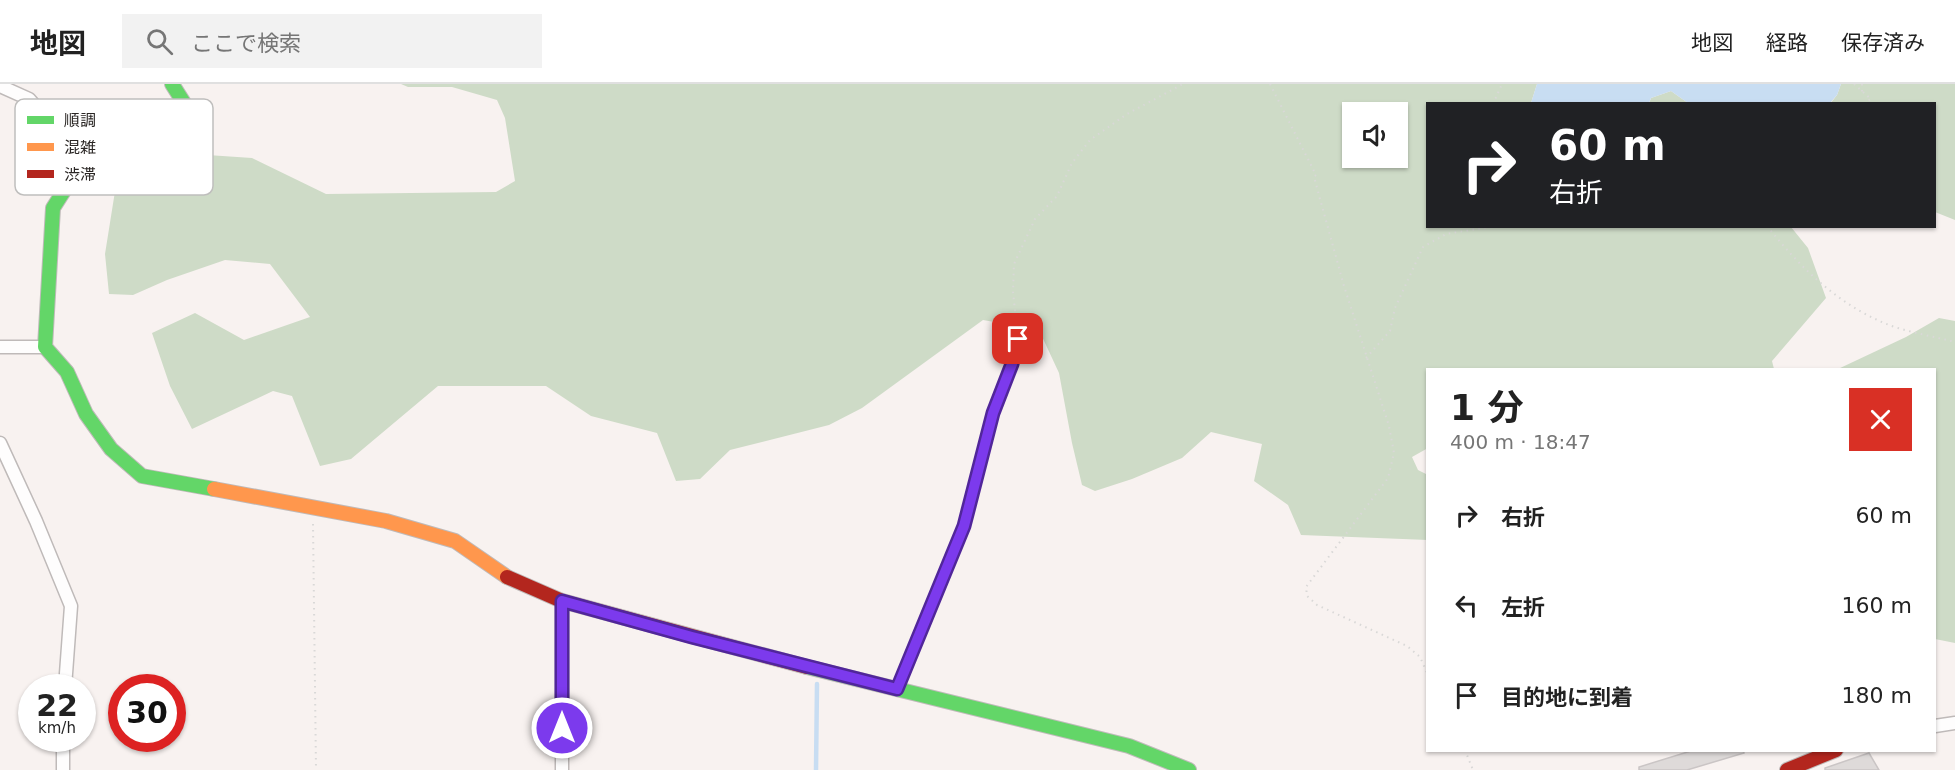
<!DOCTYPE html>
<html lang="ja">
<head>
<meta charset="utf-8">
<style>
	body { margin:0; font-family:"DejaVu Sans","Noto Sans JP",sans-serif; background:#f2f2f2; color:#222; height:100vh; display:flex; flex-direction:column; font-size:22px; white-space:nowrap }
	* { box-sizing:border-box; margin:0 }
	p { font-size:20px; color:#767676 }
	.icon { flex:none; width:33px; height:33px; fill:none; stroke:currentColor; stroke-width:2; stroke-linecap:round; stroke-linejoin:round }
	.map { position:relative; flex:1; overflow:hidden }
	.details { position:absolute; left:1426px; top:284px; width:510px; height:384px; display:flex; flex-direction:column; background:#fff; border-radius:0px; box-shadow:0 2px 4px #0004 }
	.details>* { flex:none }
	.guide { position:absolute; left:1426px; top:18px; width:510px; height:126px; border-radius:0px; box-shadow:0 2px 4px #0004; background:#202124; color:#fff; overflow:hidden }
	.buttons { position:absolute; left:1342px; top:18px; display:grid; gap:12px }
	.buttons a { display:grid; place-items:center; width:66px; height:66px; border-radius:0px; background:#fff; box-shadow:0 2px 4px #0004; font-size:30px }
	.speed { position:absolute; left:18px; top:590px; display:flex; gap:12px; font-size:30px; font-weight:700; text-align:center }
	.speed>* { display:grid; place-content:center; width:78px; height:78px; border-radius:50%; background:#fff; box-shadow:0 2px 4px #0004; line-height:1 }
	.speed small { font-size:15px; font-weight:400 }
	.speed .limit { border:9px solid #d22; background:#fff; color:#111 }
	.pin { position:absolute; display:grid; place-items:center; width:51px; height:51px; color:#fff; margin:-26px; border-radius:12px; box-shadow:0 3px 9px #0006 }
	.me { position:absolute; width:66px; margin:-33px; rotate:0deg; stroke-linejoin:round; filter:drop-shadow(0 0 4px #0008) }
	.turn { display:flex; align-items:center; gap:21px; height:126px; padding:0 24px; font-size:27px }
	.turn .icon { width:78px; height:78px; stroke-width:2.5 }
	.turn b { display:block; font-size:42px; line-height:51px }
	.round { display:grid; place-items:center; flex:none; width:63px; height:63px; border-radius:0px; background:#f2f2f2 }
	.overview { display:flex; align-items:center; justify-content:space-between; height:102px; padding:0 24px }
	h1 { font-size:36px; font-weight:700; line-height:45px }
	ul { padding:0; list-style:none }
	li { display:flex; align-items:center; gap:18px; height:90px; padding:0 24px }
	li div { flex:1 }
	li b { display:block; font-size:22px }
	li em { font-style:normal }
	header { display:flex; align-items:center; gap:36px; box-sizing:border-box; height:84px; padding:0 30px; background:#fff; border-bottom:2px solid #e0e0e0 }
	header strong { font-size:28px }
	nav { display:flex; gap:33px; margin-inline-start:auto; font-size:21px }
	.search { width:420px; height:54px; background:#f2f2f2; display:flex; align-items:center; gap:15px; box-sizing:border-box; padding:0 21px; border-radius:0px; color:#767676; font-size:22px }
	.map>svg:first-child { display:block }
	.forest { fill:#cedbc7; fill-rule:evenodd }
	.water { fill:#c8ddf2 }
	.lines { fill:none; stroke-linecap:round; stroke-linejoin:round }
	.stream { stroke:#c8ddf2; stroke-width:4.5 }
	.building { fill:#dedad9; stroke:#cac5c5; stroke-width:1.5 }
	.lane-casing { stroke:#bfbab9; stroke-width:9 }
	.street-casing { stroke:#bfbab9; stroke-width:15 }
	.fast-casing { stroke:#bfbab9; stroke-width:16 }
	.slow-casing { stroke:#bfbab9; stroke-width:16 }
	.jam-casing { stroke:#bfbab9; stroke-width:16 }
	.path { stroke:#d9d8d7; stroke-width:2; stroke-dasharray:1.5 4.5; stroke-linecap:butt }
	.lane { stroke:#fefdfd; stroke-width:6 }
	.street { stroke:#fefdfd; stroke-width:12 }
	.fast { stroke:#63d668; stroke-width:14 }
	.slow { stroke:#ff974d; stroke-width:14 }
	.jam { stroke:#b3261e; stroke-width:14 }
	.route-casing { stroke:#51269a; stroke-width:15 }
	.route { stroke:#7c3aed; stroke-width:10 }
	.key { fill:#fff; stroke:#bfbebd; stroke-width:1.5 }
	.key-label { font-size:16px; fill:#2a2624 }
</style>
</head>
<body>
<header>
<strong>地図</strong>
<div class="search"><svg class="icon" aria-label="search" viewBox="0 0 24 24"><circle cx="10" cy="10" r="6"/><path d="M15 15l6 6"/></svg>ここで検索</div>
<nav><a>地図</a><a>経路</a><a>保存済み</a></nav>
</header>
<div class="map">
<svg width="1955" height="686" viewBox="0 0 1955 686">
	<rect width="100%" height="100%" fill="#f8f2f0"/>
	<g class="forest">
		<path d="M 401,0 L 1537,0 L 1531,19 L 1428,20 L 1428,142 L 1791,143 L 1808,164 L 1826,214 L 1772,277 L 1774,285 L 1428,285 L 1428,364 L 1412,373 L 1418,386 L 1428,391 L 1428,456 L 1301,451 L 1288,421 L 1254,397 L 1262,360 L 1211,348 L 1182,374 L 1132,395 L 1095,407 L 1082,401 L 1072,359 L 1059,289 L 1039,246 L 983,236 L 862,324 L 829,341 L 730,366 L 700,395 L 676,397 L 657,349 L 591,332 L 546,302 L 438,302 L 351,375 L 320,382 L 292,312 L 273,307 L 192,345 L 170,302 L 152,249 L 195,229 L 244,256 L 310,233 L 270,180 L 225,176 L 167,196 L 133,211 L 109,210 L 105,170 L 116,101 L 163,68 L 252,74 L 326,110 L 496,108 L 515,97 L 505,34 L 497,16 L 452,3 L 408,3 ZM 1353,28 L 1398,28 L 1398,74 L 1353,74 Z"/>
		<path d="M 1841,0 L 1955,0 L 1955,136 L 1935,128 L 1935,20 L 1830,20 L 1837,11 Z"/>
		<path d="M 1671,7 L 1688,19 L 1649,20 L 1651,14 Z"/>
		<path d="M 1939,234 L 1955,237 L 1955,559 L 1935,555 L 1935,285 L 1838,285 L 1906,253 Z"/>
	</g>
	<path class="water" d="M 1537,0 L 1841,0 L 1837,11 L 1830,19 L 1688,19 L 1671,7 L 1651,14 L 1649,19 L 1531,19 Z"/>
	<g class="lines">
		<path class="stream" d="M 816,686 L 817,600"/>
	</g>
	<g class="building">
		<path d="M 1694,666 L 1743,666 L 1744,669 L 1687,686 L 1639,686 L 1639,683 Z"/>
		<path d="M 1869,669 L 1879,686 L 1825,686 L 1825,684 Z"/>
	</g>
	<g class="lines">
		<g class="lane-casing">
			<path id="lane" d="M 898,603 L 964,442 L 993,329 L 1012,280 L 1018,256"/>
		</g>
		<g class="street-casing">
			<g id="street">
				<path d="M 0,2 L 29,15 L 83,77"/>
				<path d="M 0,263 L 45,263"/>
				<path d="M 0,359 L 36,437 L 71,522 L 65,603"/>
				<path d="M 562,517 L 562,686"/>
				<path d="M 1935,642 L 1955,639"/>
				<path d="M 63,686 L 63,654"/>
			</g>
		</g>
		<g class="fast-casing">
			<g id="fast">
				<path d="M 172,0 L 184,19 L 136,40 L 109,56 L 83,77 L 53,124 L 45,263 L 67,288 L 86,330 L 111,365 L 142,392 L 214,405"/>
				<path d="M 807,583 L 1129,662 L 1189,686"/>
			</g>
		</g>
		<g class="slow-casing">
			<path id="slow" d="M 214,405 L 386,437 L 455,457 L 507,493"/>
		</g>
		<g class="jam-casing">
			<g id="jam">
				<path d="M 507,493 L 562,517 L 807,583"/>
				<path d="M 1787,686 L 1836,666"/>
			</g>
		</g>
		<g class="path">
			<path d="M 1270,0 L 1316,91 L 1314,93 L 1344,202 L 1389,342 L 1394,369 L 1388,394 L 1306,503 L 1307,512 L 1317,521 L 1407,562 L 1420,573 L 1428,591"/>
			<path d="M 1854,0 L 1871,15 L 1863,20"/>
			<path d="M 1862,0 L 1862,8"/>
			<path d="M 1493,20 L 1502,0"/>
			<path d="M 1767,142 C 1799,182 1835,218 1884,239 C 1906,248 1932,252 1955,258"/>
			<path d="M 1017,245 L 1013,208 L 1014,180 L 1035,135 L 1057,112 L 1072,79 L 1090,56 L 1127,30 L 1183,0"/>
			<path d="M 1366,274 L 1390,247 L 1395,224 L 1423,163 L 1446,150 L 1495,142"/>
			<path d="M 313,440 L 316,686"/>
			<path d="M 1465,666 L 1473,686"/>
		</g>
		<use href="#lane" class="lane"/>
		<use href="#street" class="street"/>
		<use href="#fast" class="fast"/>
		<use href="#slow" class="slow"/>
		<use href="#jam" class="jam"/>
	</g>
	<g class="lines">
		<g class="route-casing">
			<path id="route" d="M 562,644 L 562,517 L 692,553 L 897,605 L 964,442 L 993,329 L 1012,280 L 1018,255"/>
		</g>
		<use href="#route" class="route"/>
	</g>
	<rect x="15" y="15" width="198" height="96" rx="9" class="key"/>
	<rect x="27" y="32" width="27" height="8" fill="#63d668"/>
	<rect x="27" y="59" width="27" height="8" fill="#ff974d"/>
	<rect x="27" y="86" width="27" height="8" fill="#b3261e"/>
	<g class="key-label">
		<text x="64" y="42">順調</text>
		<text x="64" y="69">混雑</text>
		<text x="64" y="96">渋滞</text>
	</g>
</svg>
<div class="buttons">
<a><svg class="icon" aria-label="sound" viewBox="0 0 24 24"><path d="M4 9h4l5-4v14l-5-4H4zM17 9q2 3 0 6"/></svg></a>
</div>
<div class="speed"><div>22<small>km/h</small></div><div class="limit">30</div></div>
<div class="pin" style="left:1018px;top:255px;background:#d93025"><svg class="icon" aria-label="arrive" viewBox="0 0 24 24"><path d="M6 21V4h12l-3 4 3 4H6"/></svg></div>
<svg class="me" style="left:562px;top:644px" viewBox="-20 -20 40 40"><circle r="17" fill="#7c3aed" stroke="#fff" stroke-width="3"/><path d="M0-11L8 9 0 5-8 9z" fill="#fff"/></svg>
<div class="guide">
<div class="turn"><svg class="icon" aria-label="right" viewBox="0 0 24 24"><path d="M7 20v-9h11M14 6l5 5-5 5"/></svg><div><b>60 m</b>右折</div></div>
</div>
<section class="details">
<div class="overview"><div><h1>1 分</h1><p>400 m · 18:47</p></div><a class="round" style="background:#d93025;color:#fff"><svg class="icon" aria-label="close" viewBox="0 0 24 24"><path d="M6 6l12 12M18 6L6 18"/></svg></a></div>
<ul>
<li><svg class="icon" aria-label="right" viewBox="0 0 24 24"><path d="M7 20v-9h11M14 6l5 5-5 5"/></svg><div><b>右折</b></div><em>60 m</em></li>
<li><svg class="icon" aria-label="left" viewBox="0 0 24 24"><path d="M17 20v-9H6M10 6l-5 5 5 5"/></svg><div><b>左折</b></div><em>160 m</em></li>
<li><svg class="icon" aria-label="arrive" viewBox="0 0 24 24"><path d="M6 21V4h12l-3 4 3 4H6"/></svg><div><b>目的地に到着</b></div><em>180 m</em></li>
</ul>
</section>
</div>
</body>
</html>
